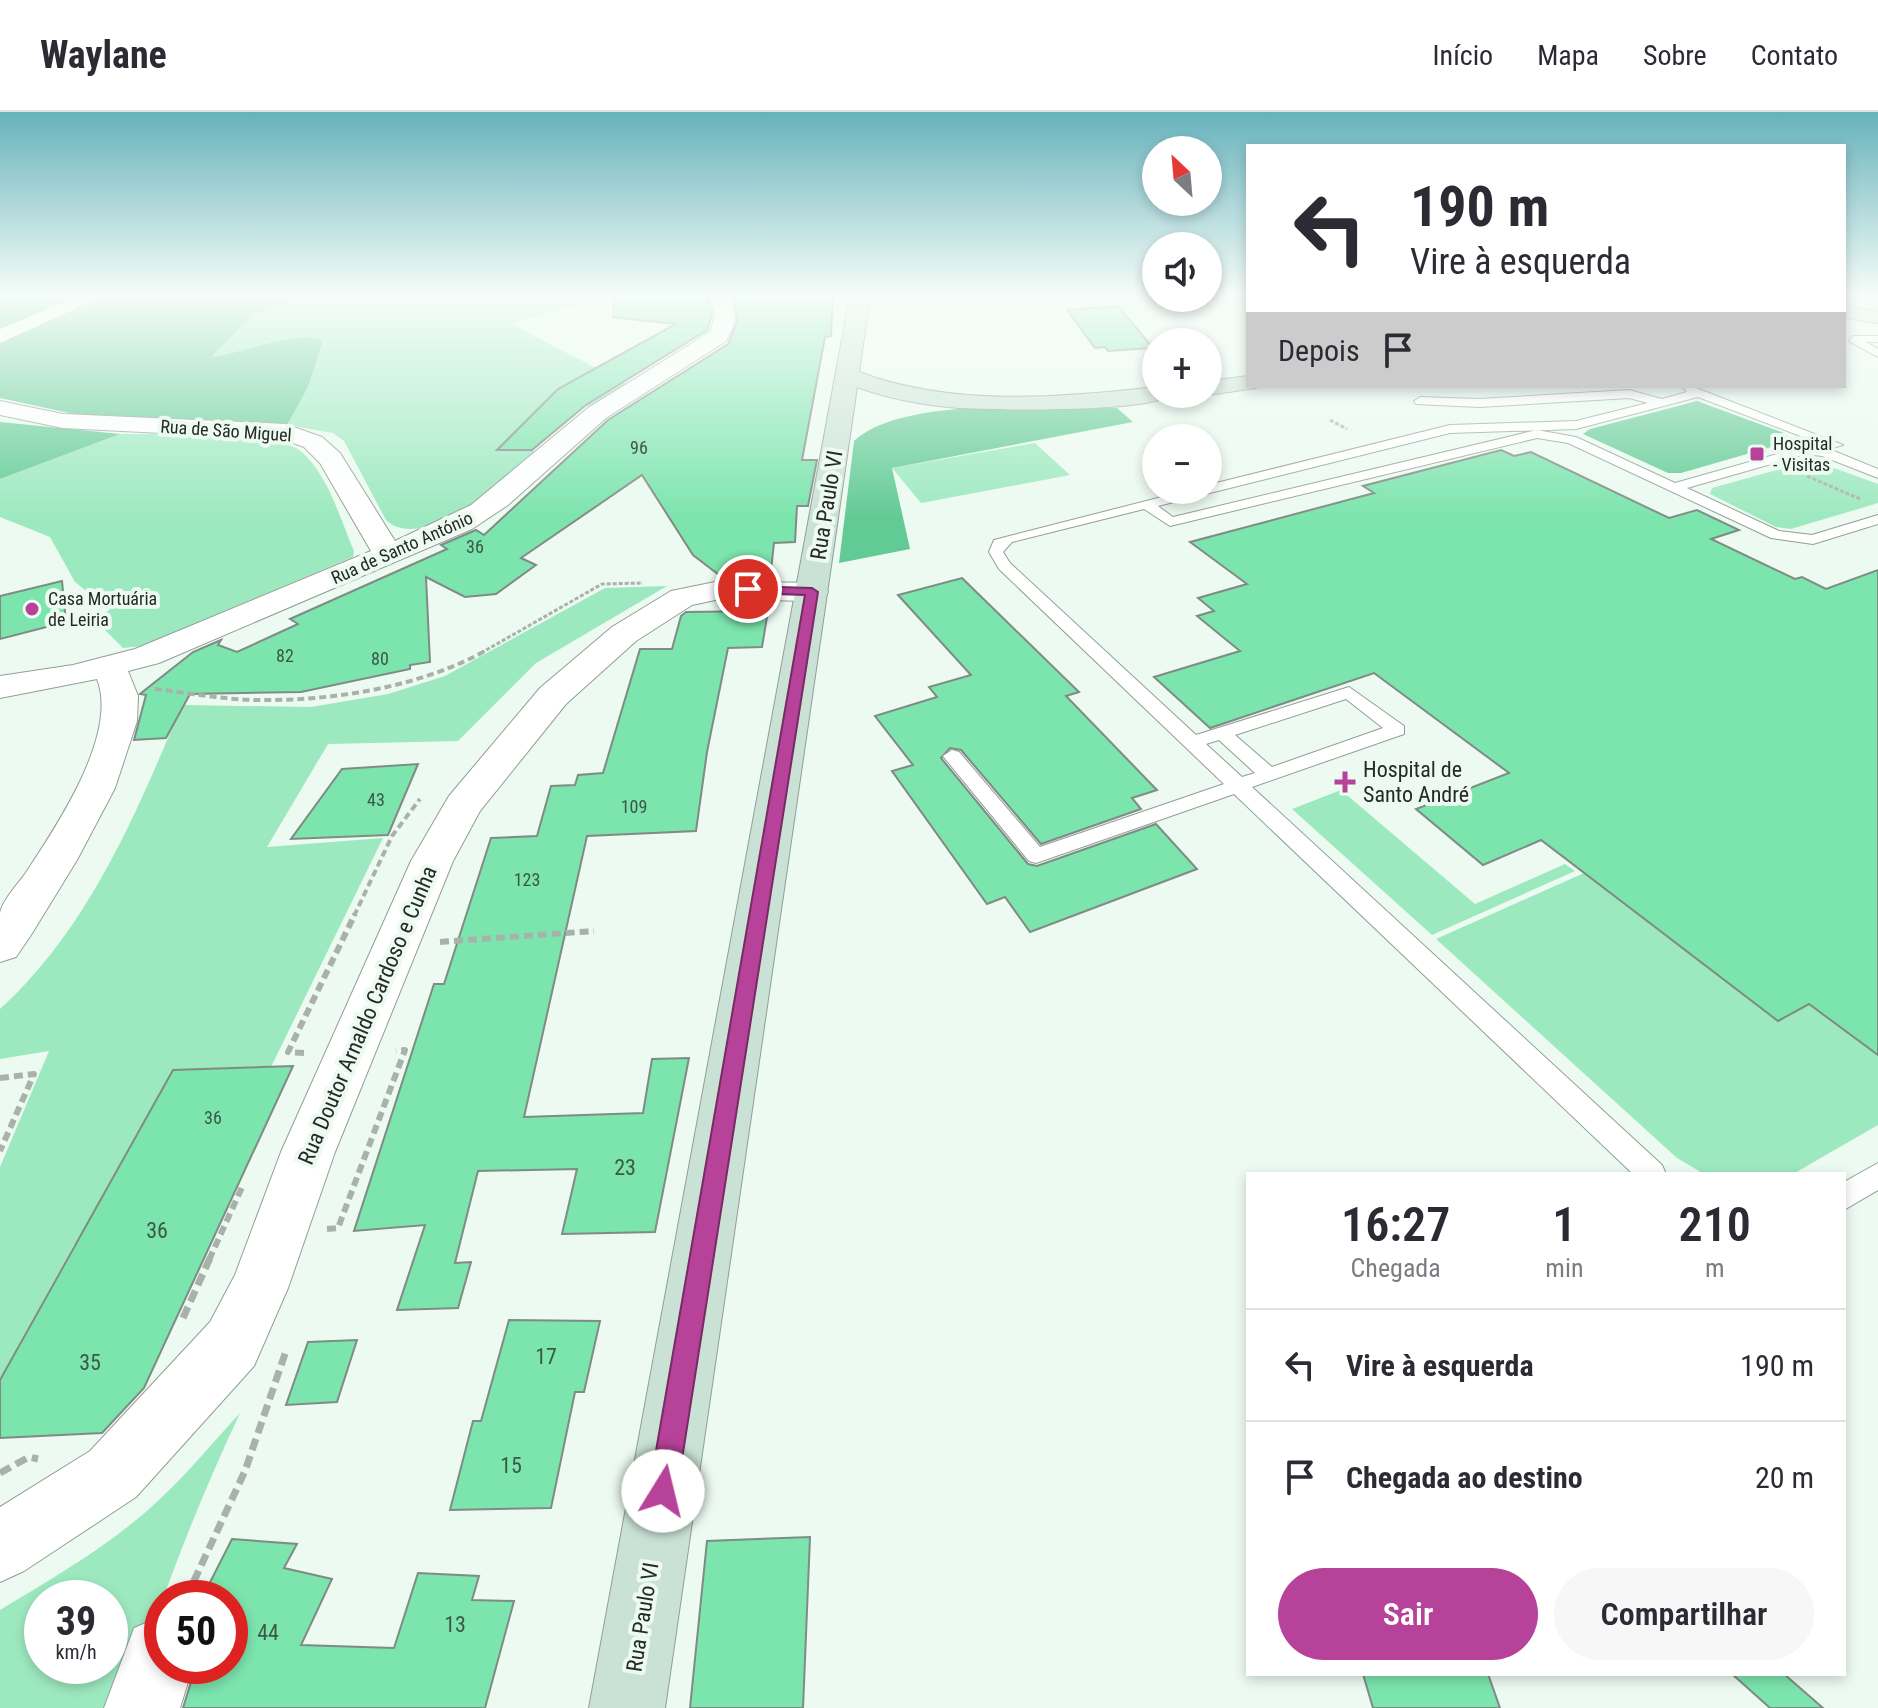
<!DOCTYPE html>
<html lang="pt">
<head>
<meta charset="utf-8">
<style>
	body { margin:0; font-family:"Roboto Condensed",sans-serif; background:#f7f7f7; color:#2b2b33; height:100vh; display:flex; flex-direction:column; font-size:30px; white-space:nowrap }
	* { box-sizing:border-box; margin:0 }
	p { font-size:26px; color:#7c7c81 }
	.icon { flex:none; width:44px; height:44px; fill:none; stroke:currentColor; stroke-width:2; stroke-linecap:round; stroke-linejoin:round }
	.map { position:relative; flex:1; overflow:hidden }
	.side { position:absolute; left:1246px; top:1060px; width:600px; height:504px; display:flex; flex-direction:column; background:#fff; border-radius:0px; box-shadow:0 4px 12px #0003 }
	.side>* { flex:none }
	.top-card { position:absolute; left:1246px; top:32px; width:600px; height:244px; border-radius:0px; box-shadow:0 4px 12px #0003; background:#fff; color:#2b2b33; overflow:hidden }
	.needle { width:52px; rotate:334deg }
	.tools { position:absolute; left:1142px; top:24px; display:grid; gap:16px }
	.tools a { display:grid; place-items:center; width:80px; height:80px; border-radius:50%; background:#fff; box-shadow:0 4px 12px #0003; font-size:40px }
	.speed { position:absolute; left:24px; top:1468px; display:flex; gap:16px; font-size:40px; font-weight:700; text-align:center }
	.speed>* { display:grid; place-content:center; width:104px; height:104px; border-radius:50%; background:#fff; box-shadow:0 4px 12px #0003; line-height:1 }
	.speed small { font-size:20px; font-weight:400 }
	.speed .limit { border:12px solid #d22; background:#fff; color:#111 }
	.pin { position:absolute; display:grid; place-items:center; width:68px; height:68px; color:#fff; margin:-34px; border:4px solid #fff; border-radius:50%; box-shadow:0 2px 8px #0007 }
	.me { position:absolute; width:88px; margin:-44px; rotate:9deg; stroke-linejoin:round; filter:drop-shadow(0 0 6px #0008) }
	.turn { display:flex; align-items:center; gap:28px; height:168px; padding:0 32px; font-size:36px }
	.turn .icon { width:104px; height:104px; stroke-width:2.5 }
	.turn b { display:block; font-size:56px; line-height:68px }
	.then { display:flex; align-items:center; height:76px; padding:0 32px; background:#0003; gap:16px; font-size:30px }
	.eta { display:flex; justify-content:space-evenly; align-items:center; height:136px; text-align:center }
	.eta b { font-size:48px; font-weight:600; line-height:56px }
	.cta { display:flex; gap:16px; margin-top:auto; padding:16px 32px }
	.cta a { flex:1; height:92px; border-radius:48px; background:#b74299; color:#fff; font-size:32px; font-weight:600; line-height:92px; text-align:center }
	.cta a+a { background:#f7f7f7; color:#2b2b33 }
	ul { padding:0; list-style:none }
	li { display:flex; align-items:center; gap:24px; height:112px; padding:0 32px; border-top:2px solid #e1e1e2 }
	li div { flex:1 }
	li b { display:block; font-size:30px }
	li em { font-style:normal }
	header { display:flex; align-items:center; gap:48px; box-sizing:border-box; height:112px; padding:0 40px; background:#fff; border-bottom:2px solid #e1e1e2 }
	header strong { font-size:38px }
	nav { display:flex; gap:44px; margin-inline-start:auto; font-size:28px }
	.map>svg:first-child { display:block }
	.green { fill:#9de9bf; fill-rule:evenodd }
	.forest { fill:#62ca94 }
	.building { fill:#7ce4ad; stroke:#7f8b84; stroke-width:2 }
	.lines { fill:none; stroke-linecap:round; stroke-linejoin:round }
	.service-casing { stroke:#929e96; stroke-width:2 }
	.minor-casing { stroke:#929e96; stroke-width:2 }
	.secondary-casing { stroke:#929e96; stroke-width:2 }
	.path-far3 { stroke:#a8b2ab; stroke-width:3; stroke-dasharray:4 2; stroke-linecap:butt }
	.path-far2 { stroke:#a8b2ab; stroke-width:4; stroke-dasharray:7 4; stroke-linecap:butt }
	.path-far1 { stroke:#a8b2ab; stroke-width:6; stroke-dasharray:9 5; stroke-linecap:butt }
	.path { stroke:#a8b2ab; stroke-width:7; stroke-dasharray:12 6; stroke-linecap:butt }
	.service { fill:#fff; fill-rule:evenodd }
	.minor { fill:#fff; fill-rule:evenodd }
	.secondary { fill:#cae2d6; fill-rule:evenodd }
	.route { fill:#b74299; stroke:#772b63; stroke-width:2 }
	.poi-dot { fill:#b74299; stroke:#ecfaf1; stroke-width:3 }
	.labels { text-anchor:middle; stroke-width:8; stroke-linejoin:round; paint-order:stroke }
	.far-street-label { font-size:18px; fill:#262a27; stroke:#ecfaf1 }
	.far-poi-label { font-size:18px; fill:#262a27; stroke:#ecfaf1; text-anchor:start }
	.number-label { font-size:18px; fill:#3c5848 }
	.street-label { font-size:22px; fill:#262a27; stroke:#ecfaf1 }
	.poi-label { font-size:22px; fill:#262a27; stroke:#ecfaf1; text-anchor:start }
	.near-number-label { font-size:22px; fill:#3c5848 }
</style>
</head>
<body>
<header>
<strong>Waylane</strong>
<nav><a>Início</a><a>Mapa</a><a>Sobre</a><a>Contato</a></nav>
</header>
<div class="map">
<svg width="1878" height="1596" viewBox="0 0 1878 1596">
	<rect width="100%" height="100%" fill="#ecfaf1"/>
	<g class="green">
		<path d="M 345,184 L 635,184 L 561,197 L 511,212 L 627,272 L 591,295 L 547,288 L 499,338 L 537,339 C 522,354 506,374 488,386 C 463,402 411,432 386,408 L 344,329 L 333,321 L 287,313 L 308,275 L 323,229 L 209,246 L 253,202 L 303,186 Z"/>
		<path d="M 1086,184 L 1248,184 L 1248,190 L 1205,196 L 1086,187 Z"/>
		<path d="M 120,322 C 158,323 277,316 303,341 C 329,365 340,407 354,439 L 353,445 L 143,534 L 123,536 L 93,506 L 110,498 L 75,470 L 50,425 L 0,405 L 0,367 Z"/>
		<path d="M 1035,331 L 1070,363 L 921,391 L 892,356 Z"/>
		<path d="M 1812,348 L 1878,372 L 1878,391 L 1791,417 L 1776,415 L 1710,382 L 1712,376 Z"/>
		<path d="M 667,474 L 536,551 L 458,629 L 328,632 L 267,735 L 383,726 L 271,955 L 173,958 L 152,995 L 151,1016 L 139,1017 L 91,1104 L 88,1130 L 75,1131 L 18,1234 L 14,1264 L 0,1265 L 0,1055 L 49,939 L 0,947 L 0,897 C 89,816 136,702 182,593 L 311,595 L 388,582 L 445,564 L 605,476 Z"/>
		<path d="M 1341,678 L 1475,792 L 1565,752 L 1575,759 L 1432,823 L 1292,697 Z"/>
		<path d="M 1584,761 L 1669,827 L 1732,796 L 1840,875 L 1846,919 L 1878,943 L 1878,1013 L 1793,1062 L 1704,1062 L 1677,1046 L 1436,827 Z"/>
		<path d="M 240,1301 C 195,1397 157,1496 126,1596 L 0,1596 L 0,1498 C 56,1464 113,1432 161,1386 C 189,1360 214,1329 240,1301 ZM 42,1486 L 110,1486 L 110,1554 L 42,1554 Z"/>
	</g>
	<g class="forest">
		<path d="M 0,184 L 81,184 L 0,220 Z"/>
		<path d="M 107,184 L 303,186 L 253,202 L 211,245 C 236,244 301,215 323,229 L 308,275 L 287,313 L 92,306 L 0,286 L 0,232 Z"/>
		<path d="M 1697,289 L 1784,321 L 1792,329 L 1681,361 L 1668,361 L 1583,322 L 1590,317 Z"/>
		<path d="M 1117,296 L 1133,310 L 892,356 L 910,437 L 839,451 L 854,329 C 902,284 1052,296 1117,296 Z"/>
		<path d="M 0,310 L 120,322 L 0,367 Z"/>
	</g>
	<g class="building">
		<path d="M 615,184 L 706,184 L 712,204 L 707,218 L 586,293 L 532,338 L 497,338 L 558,277 L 676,212 L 613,205 Z"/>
		<path d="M 732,184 L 833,184 L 831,224 L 825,225 L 802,348 L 817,348 L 808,394 L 797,394 L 795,430 L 774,431 L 770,467 L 723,466 L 693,443 L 642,363 L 521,446 L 536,453 L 496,482 L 465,485 L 426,465 L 430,550 L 410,553 L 410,557 L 301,580 L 190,582 L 166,626 L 134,628 L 146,583 L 140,582 L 193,540 L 221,528 L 218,533 L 237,540 L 298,512 L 290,507 L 447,437 L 441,433 L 476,418 L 484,423 L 608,308 L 728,232 L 738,207 Z"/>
		<path d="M 1118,194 L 1153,236 L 1108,239 L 1105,235 L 1095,236 L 1067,198 Z"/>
		<path d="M 1501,338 L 1514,344 L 1531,340 L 1669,406 L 1697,398 L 1739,418 L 1711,427 L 1795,467 L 1802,465 L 1826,477 L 1878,458 L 1878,943 L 1809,892 L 1778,909 L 1541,728 L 1483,753 L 1416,697 L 1509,661 L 1374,561 L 1210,616 L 1154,565 L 1240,539 L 1197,504 L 1214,499 L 1198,486 L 1247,472 L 1190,430 L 1374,381 L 1363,374 Z"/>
		<path d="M 962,466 L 1079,580 L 1066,584 L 1157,678 L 1132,686 L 1141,697 L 1041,732 L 961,638 L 950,636 L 941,646 L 1028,752 L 1037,754 L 1156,712 L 1197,757 L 1030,820 L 1005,785 L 987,792 L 892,659 L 913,653 L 875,604 L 937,585 L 929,575 L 971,563 L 898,483 Z"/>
		<path d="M 62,469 L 66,510 L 0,527 L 0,484 Z"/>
		<path d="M 768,499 L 762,535 L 728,536 L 707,640 L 696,719 L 587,724 L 524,1005 L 643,1001 L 652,947 L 689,946 L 655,1120 L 562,1122 L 577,1057 L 478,1059 L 455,1151 L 471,1150 L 458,1196 L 397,1198 L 425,1113 L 354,1119 L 434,872 L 444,872 L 491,726 L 537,724 L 551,674 L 575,673 L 578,663 L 603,661 L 640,537 L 672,537 L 681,504 L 686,500 Z"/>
		<path d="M 418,652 L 388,723 L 291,727 L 342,657 Z"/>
		<path d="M 293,954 L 144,1276 L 102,1321 L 0,1326 L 0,1268 L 173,958 Z"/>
		<path d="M 509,1208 L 600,1209 L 584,1280 L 575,1280 L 551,1396 L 450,1398 L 473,1309 L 481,1309 Z"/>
		<path d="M 357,1228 L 337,1290 L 286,1293 L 308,1230 Z"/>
		<path d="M 810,1425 L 803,1596 L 690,1596 L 707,1429 Z"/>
		<path d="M 232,1427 L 297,1432 L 284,1456 L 332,1467 L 301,1533 L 394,1536 L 418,1461 L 479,1464 L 472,1488 L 514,1489 L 485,1596 L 183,1596 L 196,1554 L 230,1554 L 230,1486 L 202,1486 Z"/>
		<path d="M 1363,1562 L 1488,1562 L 1500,1596 L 1373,1596 Z"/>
		<path d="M 1732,1562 L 1784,1562 L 1823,1596 L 1770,1596 Z"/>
	</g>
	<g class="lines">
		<g class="service-casing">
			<g id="service">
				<path d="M 1853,224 L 1878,224 L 1878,230 L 1866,230 L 1878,237 L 1878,245 L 1849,229 Z"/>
				<path d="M 1682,274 L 1691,274 L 1843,333 L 1832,336 L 1698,285 L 1576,317 L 1450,321 L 1158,394 L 1173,405 L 1537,318 L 1576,325 L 1675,371 L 1806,334 L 1829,337 L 1878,357 L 1878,366 L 1822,344 L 1806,342 L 1687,376 L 1779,419 L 1812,423 L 1878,403 L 1878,412 L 1813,432 L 1771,426 L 1568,331 L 1537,326 L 1170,414 L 1144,397 L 1012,430 L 1003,440 L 1010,451 L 1196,623 L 1349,575 L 1404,614 L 1404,622 L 1252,675 L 1662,1053 L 1666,1062 L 1633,1062 L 1234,682 L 1036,751 L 1029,749 L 943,644 L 952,638 L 959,640 L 1040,735 L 1224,672 L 999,457 L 989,440 L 994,428 L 1189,378 L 1208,378 L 1208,373 L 1450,313 L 1576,309 L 1648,291 L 1629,286 L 1479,295 L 1416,292 L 1414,289 L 1420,285 L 1479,287 L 1629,278 L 1662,287 L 1687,280 ZM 1346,587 L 1383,616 L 1272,655 L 1235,623 ZM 1219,628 L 1255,661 L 1242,665 L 1206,632 Z"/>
				<path d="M 1878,1051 L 1878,1078 L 1844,1098 L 1844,1070 Z"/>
			</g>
		</g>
		<g class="minor-casing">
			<g id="minor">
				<path d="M 78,184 L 104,184 L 0,231 L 0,217 Z"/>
				<path d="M 709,184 L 729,184 C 738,201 736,212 726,229 L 606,306 L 508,393 L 472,417 L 159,551 L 128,559 L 138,584 L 137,609 L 115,676 L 77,748 L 31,823 L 16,845 L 0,850 C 0,835 0,815 0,801 C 3,787 19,771 27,759 C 56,715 119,622 97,567 L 0,586 L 0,564 L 73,553 L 135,537 L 371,439 L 320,351 L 304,335 L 282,327 L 63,316 L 0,303 L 0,289 L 63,302 L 285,312 L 322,325 L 340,341 L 395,429 L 471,393 L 588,296 L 710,220 L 715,204 Z"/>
				<path d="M 720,469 L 812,471 L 823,473 L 828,480 L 823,487 L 812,489 L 720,487 L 692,493 L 636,529 L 566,592 L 480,699 L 453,749 L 335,1040 L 288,1176 L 254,1254 L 136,1385 L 24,1459 L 0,1470 L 0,1395 L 90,1339 L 210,1210 L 235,1163 L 281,1040 L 411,749 L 449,684 L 540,576 L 612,515 L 671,479 Z"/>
				<path d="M 160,1505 L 162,1554 L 193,1554 L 180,1596 L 104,1596 L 134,1516 Z"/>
			</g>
		</g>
		<g class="secondary-casing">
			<g id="secondary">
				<path d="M 850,184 L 870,184 L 859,260 C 952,295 1059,286 1156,275 L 1156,282 L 1170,282 C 1157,301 988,298 958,296 C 924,293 889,287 857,275 L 665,1596 L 589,1596 Z"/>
				<path d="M 1844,194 L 1878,199 L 1878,211 L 1844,206 Z"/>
				<path d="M 1248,264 L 1248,274 L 1256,276 L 1208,283 L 1204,282 L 1208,282 L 1208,269 Z"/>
			</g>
		</g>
		<g class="path-far3">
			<path d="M 1330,308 L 1347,317"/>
			<path d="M 1807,364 L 1860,387"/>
			<path d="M 481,541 L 602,472 L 643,471"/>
		</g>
		<g class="path-far2">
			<path d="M 155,577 C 189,581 225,588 259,588 C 333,589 420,575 485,539"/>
			<path d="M 354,804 L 392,724 L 420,687"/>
		</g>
		<g class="path-far1">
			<path d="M 440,830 L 594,819"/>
			<path d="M 304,941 L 288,940 L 355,802"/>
			<path d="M 0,966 L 34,962 L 0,1039"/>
			<path d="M 327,1117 L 338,1116 L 405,938 L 396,939"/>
			<path d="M 209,1148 L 243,1073"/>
		</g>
		<g class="path">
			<path d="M 183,1206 L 210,1146"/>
			<path d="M 0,1361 L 29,1345 L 38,1347"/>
			<path d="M 186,1486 L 245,1359 L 286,1239"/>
		</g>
		<use href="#service" class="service"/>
		<use href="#minor" class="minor"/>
		<use href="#secondary" class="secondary"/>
	</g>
	<linearGradient id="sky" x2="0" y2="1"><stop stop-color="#67b2bc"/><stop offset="0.45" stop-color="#f6fdf9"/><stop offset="1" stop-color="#f6fdf9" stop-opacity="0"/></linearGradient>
	<rect width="1878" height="407" fill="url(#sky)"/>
	<path class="route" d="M 743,474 L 812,476 L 818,480 L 677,1379 L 673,1389 L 663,1393 L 653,1389 L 649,1379 L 805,483 L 748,481 L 743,480 Z"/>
	<g class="poi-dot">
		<rect x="1749" y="334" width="16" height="16" rx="4"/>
		<circle cx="32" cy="497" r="8"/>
		<path d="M1341 658h8v8h8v8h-8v8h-8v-8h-8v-8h8z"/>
	</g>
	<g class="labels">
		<g class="far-street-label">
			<text transform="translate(226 319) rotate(4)" y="6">Rua de São Miguel</text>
			<text transform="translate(402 436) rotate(-24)" y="6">Rua de Santo António</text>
		</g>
		<g class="far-poi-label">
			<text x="1773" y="338">Hospital<tspan x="1773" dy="21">- Visitas</tspan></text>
			<text x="48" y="493">Casa Mortuária<tspan x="48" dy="21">de Leiria</tspan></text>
		</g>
		<g class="number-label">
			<text x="639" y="342">96</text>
			<text x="475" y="441">36</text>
			<text x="285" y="550">82</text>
			<text x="380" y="553">80</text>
			<text x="376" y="694">43</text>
			<text x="634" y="701">109</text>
			<text x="527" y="774">123</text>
			<text x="213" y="1012">36</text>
		</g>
		<g class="street-label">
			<text transform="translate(826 393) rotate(-81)" y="8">Rua Paulo VI</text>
			<text transform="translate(367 903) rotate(-67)" y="8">Rua Doutor Arnaldo Cardoso e Cunha</text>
			<text transform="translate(642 1505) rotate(-81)" y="8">Rua Paulo VI</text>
		</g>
		<g class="poi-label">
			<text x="1363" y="665">Hospital de<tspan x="1363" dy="25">Santo André</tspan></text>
		</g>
		<g class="near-number-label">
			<text x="625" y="1063">23</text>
			<text x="157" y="1126">36</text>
			<text x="546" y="1252">17</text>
			<text x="90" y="1258">35</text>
			<text x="511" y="1361">15</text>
			<text x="455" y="1520">13</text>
			<text x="268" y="1528">44</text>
		</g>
	</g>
</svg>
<div class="tools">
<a><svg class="needle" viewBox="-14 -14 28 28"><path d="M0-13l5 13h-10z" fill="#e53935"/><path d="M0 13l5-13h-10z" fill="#7c7c81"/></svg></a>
<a><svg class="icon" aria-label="sound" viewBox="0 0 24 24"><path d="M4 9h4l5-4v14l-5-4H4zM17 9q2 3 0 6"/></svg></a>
<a>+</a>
<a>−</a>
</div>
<div class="speed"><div>39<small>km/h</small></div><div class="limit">50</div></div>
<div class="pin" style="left:748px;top:477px;background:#d93025"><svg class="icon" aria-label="arrive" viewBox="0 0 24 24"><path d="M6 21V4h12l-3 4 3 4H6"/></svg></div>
<svg class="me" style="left:663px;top:1379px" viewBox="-20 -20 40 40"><circle r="19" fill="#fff"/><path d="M0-13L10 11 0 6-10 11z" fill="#b74299"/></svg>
<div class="top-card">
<div class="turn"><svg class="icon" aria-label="left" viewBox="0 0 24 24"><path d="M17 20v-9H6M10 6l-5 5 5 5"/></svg><div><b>190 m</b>Vire à esquerda</div></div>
<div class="then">Depois<svg class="icon" aria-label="arrive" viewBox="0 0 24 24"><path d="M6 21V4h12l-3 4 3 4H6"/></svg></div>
</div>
<section class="side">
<div class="eta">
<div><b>16:27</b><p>Chegada</p></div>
<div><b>1</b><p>min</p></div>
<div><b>210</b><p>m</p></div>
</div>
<ul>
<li><svg class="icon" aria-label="left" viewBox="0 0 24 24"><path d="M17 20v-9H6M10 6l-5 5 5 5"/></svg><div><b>Vire à esquerda</b></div><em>190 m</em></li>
<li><svg class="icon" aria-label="arrive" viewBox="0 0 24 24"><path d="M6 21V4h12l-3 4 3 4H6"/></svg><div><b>Chegada ao destino</b></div><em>20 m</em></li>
</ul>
<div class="cta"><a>Sair</a><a>Compartilhar</a></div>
</section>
</div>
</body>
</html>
